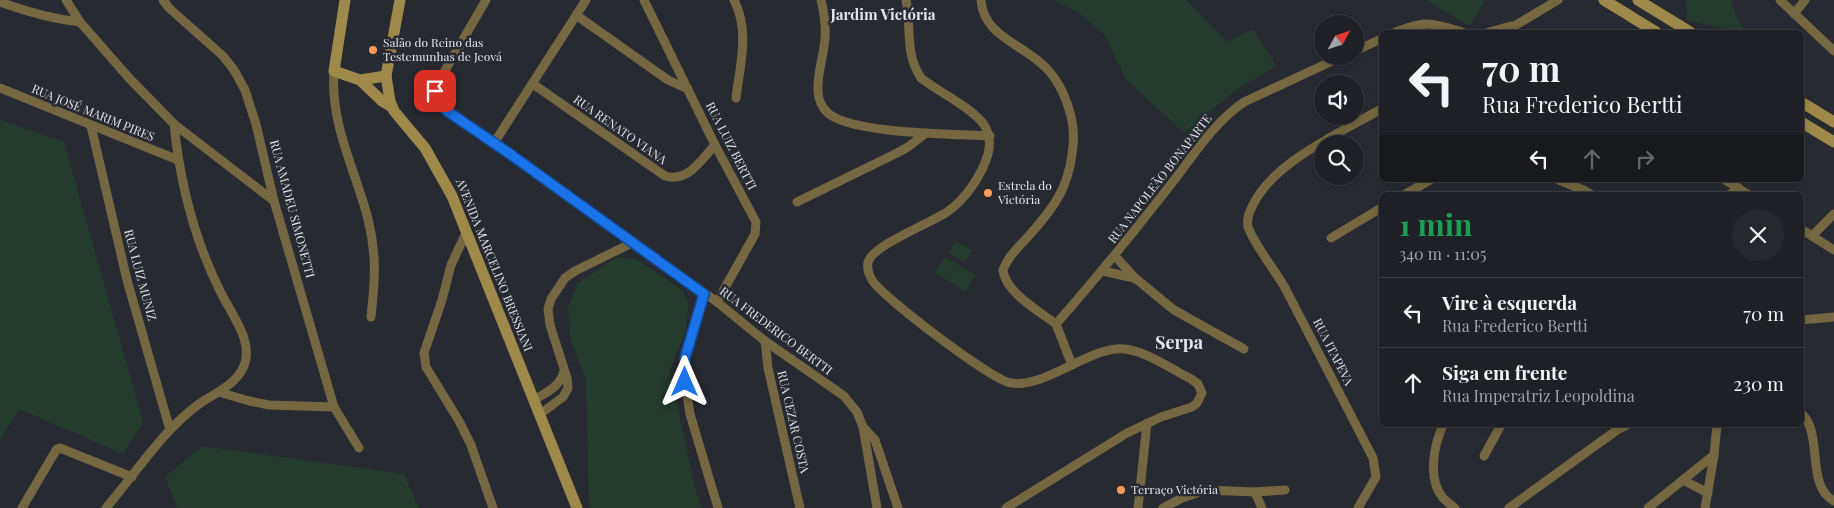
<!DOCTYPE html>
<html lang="pt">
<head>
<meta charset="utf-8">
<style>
	body { margin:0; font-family:"Playfair Display",serif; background:#26282d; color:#f1f3f6; height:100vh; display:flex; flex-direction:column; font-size:19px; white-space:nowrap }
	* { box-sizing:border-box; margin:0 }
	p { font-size:16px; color:#a1a3a7 }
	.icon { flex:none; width:28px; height:28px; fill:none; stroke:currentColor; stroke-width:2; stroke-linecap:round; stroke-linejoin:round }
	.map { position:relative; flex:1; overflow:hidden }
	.drawer { position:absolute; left:1379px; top:192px; width:425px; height:235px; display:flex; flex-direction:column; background:#1e2025; border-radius:8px; box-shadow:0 2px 8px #0003,0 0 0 1px #3c3e42 }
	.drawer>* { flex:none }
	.guide { position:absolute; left:1379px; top:30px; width:425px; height:152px; border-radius:8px; box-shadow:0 2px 8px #0003,0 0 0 1px #3c3e42; background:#1e2025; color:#f1f3f6; overflow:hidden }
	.needle { width:32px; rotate:50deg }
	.controls { position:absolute; left:1314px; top:15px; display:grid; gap:10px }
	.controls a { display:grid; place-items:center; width:50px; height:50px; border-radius:50%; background:#1e2025; box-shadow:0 2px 8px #0003,0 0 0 1px #3c3e42; font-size:25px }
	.pin { position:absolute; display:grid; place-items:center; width:42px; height:42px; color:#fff; margin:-21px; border-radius:10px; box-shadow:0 2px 8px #0006 }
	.me { position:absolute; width:55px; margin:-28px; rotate:0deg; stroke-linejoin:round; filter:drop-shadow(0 0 4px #0008) }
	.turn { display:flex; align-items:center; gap:18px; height:105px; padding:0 20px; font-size:22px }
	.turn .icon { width:65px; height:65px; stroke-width:2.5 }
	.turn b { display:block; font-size:35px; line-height:42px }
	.lanes { display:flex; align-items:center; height:48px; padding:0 20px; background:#0003; justify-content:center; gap:25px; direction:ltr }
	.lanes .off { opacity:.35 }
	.round { display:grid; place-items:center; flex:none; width:52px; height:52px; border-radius:26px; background:#26282d }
	.overview { display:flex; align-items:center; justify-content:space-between; height:85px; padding:0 20px }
	h1 { font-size:30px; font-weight:700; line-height:38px; color:#1e9e55 }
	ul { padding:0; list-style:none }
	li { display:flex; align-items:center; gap:15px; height:70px; padding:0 20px; border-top:1px solid #3c3e42 }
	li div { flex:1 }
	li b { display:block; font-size:19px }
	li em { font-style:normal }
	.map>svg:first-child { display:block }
	.green { fill:#233c2d }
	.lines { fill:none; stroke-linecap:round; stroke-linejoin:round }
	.street { stroke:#746741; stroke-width:9 }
	.secondary { stroke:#9e894a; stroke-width:11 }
	.route-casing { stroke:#114b97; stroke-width:12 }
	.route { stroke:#1a73e8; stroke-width:9 }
	.poi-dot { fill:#ff9a5b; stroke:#282a31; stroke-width:2 }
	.labels { text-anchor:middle; stroke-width:5; stroke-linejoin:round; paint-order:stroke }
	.poi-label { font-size:12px; fill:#e4e5e9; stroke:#282a31; text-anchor:start }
	.street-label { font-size:12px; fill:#e4e5e9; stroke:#282a31 }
	.quarter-label { font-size:15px; font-weight:bold; fill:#e4e5e9; stroke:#282a31 }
	.district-label { font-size:18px; font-weight:bold; fill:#e4e5e9; stroke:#282a31 }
</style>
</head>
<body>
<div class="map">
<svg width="1834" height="508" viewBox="0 0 1834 508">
	<rect width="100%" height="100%" fill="#282a31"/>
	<g class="green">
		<path d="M 1054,0 L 1186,0 L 1227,42 L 1253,29 L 1276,66 L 1236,90 L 1184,133 L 1125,78 L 1104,34 L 1077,12 Z"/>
		<path d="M 1426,0 L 1485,0 L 1470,26 Z"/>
		<path d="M 1686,0 L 1731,0 L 1738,20 L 1746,32 L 1732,32 L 1730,30 L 1687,20 Z"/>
		<path d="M 0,120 L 64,142 L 143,422 L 123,454 L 19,409 L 0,440 Z"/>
		<path d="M 955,241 L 972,250 L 965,263 L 949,253 Z"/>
		<path d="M 617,257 L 637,260 L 682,290 L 689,305 L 685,332 L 670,371 L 695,488 L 702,508 L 591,508 L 589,502 L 586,380 L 570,337 L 568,307 L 578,283 Z"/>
		<path d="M 945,257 L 975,275 L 966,292 L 935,272 Z"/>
		<path d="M 202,446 L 404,474 L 419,508 L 177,508 L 165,477 Z"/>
	</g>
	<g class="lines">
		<g class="street">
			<path d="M 66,0 L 80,22 L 129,78 L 174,124 L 274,201"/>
			<path d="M 163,0 L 169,8 L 223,56 L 234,70 L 245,90 L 256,124 L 274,201 L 334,407 L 359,448"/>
			<path d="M 486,0 L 436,86 L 436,98 L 441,105 L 717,302 L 765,341 L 844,396 L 857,412 L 863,427 L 877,508"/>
			<path d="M 644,0 L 715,145 L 756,222 L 755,234 L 717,302"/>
			<path d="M 734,0 C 750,31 740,65 736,98"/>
			<path d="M 821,0 C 824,12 826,25 825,38 C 824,55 817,73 818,91 C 818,99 822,108 829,114 C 855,134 954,134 990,136"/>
			<path d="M 906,0 C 912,28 904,52 921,78 C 940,93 966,104 982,122 C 990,132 991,142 988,154 C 982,175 965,200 947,212 C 931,223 873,245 868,262 C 867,268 869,275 872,280 C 882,297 993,381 1011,383 C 1048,388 1091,345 1125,349 C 1148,352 1171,369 1191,379 L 1198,384 L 1202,393 L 1197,403 L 1192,407 L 1161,417 L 1127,433 L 1006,508"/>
			<path d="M 981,0 C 983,37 1026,45 1047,69 C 1060,83 1066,98 1071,116 C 1074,128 1074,142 1072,154 C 1068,187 1055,206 1033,231 C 1022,244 1009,254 1003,270 C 1005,292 1040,312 1056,324"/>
			<path d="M 1780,0 L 1834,51"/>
			<path d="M 0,2 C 27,12 52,19 80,22"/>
			<path d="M 1794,14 L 1805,0"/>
			<path d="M 576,15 L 668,80 L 688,89"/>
			<path d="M 1396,32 C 1426,20 1432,23 1462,32"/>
			<path d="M 1489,32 L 1511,26"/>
			<path d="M 1504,32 L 1558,0"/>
			<path d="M 1355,51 L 1381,39"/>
			<path d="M 334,71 C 330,124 355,169 368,219 C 377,255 375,281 371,317"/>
			<path d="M 533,84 L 665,176 C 688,183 701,160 715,145"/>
			<path d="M 0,88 L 178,160"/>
			<path d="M 91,126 L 127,280 L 170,430"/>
			<path d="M 494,143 L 586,0"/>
			<path d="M 1559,180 L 1583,190 L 1592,195"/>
			<path d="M 1725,180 L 1749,195"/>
			<path d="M 1404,195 L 1430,180"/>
			<path d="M 1575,195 L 1583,190"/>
			<path d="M 1729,195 L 1739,188"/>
			<path d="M 797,202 L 895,154 L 908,147 L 926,133"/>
			<path d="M 1801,229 L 1834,250"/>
			<path d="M 467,231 L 451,265 L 442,300 L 424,353 L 426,367 L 459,421 L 471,445 L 493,508"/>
			<path d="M 1812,236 L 1834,214"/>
			<path d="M 1331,238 L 1381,208"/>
			<path d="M 1115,256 L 1135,278 L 1174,310 L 1244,349"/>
			<path d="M 1103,271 L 1134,278"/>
			<path d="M 704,294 L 692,331 L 685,358 L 685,382 L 690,414 L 718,508"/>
			<path d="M 1801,320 L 1834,317"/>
			<path d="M 765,341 L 768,368 L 800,508"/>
			<path d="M 1072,365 L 1056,324 C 1095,280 1132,234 1168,188 C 1192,158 1213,123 1244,102 L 1343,56"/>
			<path d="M 219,392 L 249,401 L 269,405 L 334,407"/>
			<path d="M 534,400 C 547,392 560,387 564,371"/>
			<path d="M 1801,413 C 1824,433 1805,486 1834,501"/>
			<path d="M 540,414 L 563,397 L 568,388 L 567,378 L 550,325 L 548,309 L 551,299 L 565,278 L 575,271 L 634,242"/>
			<path d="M 1443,425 C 1434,445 1427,479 1443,498 C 1446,501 1451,505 1455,508"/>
			<path d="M 863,427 L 875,440 L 898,508"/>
			<path d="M 1484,456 L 1501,425"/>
			<path d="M 1683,480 L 1708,493"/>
			<path d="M 1255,492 L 1262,508"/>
			<path d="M 22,508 L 52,457 L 57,449 L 60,448 L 132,477"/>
			<path d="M 106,508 C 136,473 162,431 199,404 C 215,393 234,386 243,368 C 255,344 233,316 222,295 C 195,242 180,183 174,124"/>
			<path d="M 1138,508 L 1147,423"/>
			<path d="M 1163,508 L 1182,498 L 1206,490 L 1255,492 L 1285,490"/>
			<path d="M 1358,508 L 1376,477 L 1373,458 C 1343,401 1314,343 1284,286 C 1274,269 1254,244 1248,227 C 1247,222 1248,215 1251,209 C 1269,164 1340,133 1381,109"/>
			<path d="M 1509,508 L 1617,430 L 1627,425"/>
			<path d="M 1648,508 L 1714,455"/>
			<path d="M 1705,508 L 1714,455 L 1717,425"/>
		</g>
		<g class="secondary">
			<path d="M 345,0 L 334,71 L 360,80 L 386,76"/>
			<path d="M 400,0 L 386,76 L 390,101 L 394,111 L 425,148 L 452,196 L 577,508"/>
			<path d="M 1604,0 L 1656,32"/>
			<path d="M 1638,0 L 1690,32"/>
			<path d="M 360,80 L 382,101 L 392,107"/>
			<path d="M 1801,102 L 1834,122"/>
			<path d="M 1801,122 L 1834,142"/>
		</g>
	</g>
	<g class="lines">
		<g class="route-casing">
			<path id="route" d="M 435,91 L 436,98 L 447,111 L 510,154 L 704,294 L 685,358 L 685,382"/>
		</g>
		<use href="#route" class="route"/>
	</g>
	<g class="poi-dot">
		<circle cx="373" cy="50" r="5"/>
		<circle cx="988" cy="193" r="5"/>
		<circle cx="1121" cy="490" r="5"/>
	</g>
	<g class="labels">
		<g class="poi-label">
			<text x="383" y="47">Salão do Reino das<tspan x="383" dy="14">Testemunhas de Jeová</tspan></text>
			<text x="998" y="190">Estrela do<tspan x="998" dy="14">Victória</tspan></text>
			<text x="1131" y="494">Terraço Victória</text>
		</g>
		<g class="street-label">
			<text transform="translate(93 113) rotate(22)" y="4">RUA JOSÉ MARIM PIRES</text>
			<text transform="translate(620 130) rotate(35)" y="4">RUA RENATO VIANA</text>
			<text transform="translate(731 146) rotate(63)" y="4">RUA LUIZ BERTTI</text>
			<text transform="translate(1160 179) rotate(-52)" y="4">RUA NAPOLEÃO BONAPARTE</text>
			<text transform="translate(292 209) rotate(75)" y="4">RUA AMADEU SIMONETTI</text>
			<text transform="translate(494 265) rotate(68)" y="4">AVENIDA MARCELINO BRESSIANI</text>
			<text transform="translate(140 275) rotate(75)" y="4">RUA LUIZ MUNIZ</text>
			<text transform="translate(776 331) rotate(37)" y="4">RUA FREDERICO BERTTI</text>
			<text transform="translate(1333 352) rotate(63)" y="4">RUA ITAPEVA</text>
			<text transform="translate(793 422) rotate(77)" y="4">RUA CEZAR COSTA</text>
		</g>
		<g class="quarter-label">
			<text x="883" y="20">Jardim Victória</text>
		</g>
		<g class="district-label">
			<text x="1179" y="349">Serpa</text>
		</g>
	</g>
</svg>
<div class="controls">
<a><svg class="needle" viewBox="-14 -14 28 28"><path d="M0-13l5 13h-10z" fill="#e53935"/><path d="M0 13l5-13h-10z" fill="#a1a3a7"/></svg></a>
<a><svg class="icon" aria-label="sound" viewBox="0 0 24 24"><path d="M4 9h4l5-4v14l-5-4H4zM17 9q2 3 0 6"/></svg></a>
<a><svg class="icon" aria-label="search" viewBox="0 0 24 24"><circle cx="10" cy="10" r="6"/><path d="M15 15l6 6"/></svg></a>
</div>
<div class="pin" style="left:435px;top:91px;background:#d93025"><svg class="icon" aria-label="arrive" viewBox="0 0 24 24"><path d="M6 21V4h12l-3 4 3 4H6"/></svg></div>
<svg class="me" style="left:685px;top:382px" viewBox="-20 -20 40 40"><path d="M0-17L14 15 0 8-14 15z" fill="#1a73e8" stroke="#fff" stroke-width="4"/></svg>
<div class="guide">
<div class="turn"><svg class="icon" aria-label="left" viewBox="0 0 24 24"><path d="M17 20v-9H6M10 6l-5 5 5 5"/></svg><div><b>70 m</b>Rua Frederico Bertti</div></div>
<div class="lanes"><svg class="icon" aria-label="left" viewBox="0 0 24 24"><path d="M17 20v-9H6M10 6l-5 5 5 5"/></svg><svg class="icon off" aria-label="ahead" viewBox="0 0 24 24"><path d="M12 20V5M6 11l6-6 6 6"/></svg><svg class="icon off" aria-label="right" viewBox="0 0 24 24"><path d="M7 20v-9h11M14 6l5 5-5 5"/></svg></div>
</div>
<section class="drawer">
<div class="overview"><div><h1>1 min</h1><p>340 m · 11:05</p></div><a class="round"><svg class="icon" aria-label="close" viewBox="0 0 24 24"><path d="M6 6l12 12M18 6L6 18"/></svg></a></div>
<ul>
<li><svg class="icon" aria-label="left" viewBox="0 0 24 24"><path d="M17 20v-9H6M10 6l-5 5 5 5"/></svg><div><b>Vire à esquerda</b><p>Rua Frederico Bertti</p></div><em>70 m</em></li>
<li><svg class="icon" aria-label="ahead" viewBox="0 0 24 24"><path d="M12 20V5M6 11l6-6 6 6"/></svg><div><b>Siga em frente</b><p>Rua Imperatriz Leopoldina</p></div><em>230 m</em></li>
</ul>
</section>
</div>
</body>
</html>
